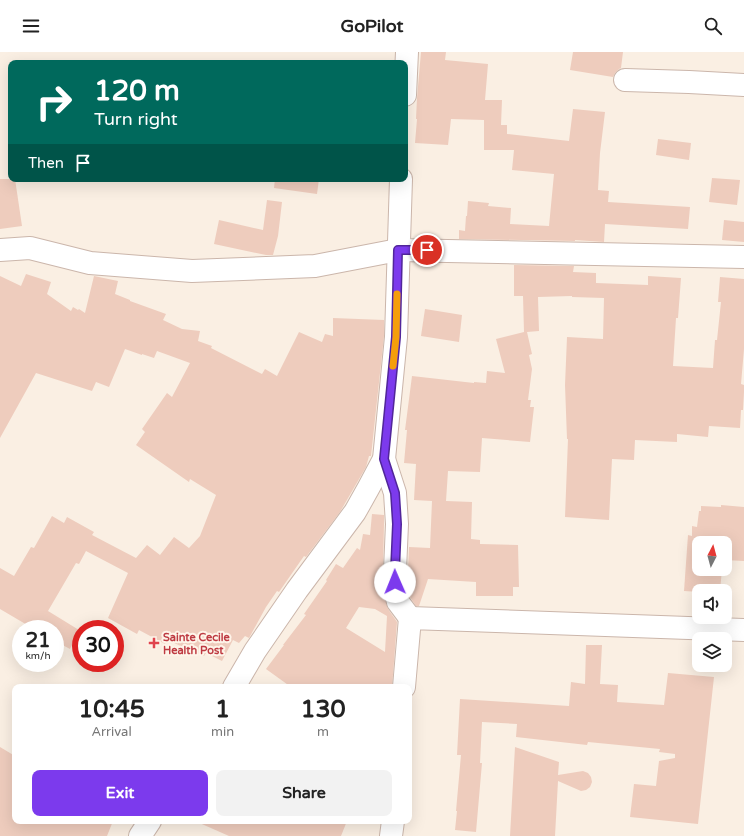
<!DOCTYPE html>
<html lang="en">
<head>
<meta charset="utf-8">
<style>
	body { margin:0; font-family:"Varela Round",sans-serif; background:#f2f2f2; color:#222; height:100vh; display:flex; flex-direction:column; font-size:15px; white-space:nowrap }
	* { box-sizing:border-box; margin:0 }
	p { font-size:13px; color:#767676 }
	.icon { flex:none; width:22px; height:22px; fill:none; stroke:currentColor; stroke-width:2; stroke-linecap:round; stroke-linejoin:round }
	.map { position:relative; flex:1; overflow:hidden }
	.panel { position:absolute; left:12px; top:632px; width:400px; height:140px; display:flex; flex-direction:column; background:#fff; border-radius:8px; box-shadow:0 4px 16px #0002 }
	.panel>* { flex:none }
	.top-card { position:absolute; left:8px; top:8px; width:400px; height:122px; border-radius:8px; box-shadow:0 4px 16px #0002; background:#00695c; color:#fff; overflow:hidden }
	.needle { width:26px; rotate:6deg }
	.controls { position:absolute; left:692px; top:484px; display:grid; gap:8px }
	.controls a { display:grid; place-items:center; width:40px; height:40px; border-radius:8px; background:#fff; box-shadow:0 4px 16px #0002; font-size:20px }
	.speed { position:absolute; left:12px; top:568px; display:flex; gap:8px; font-size:20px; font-weight:700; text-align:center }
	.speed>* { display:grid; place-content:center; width:52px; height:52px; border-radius:50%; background:#fff; box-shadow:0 4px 16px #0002; line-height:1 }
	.speed small { font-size:10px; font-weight:400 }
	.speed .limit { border:6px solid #d22; background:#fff; color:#111 }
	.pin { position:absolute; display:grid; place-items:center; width:34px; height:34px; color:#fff; margin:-17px; border:2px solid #fff; border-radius:50%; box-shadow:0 1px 4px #0007 }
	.me { position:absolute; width:44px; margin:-22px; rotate:359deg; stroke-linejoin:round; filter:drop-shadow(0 0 3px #0008) }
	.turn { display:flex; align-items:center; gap:14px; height:84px; padding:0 20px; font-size:18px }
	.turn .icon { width:52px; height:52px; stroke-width:2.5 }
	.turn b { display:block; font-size:28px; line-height:34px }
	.then { display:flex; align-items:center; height:38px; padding:0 20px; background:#0003; gap:8px; font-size:15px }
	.eta { display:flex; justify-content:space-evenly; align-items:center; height:68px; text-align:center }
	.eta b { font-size:24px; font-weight:700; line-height:28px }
	.primary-button { display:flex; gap:8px; margin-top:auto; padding:8px 20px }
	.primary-button a { flex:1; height:46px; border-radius:8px; background:#7c3aed; color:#fff; font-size:16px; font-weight:700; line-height:46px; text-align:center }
	.primary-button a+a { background:#f2f2f2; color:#222 }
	header { display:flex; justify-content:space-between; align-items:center; height:52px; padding:0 20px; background:#fff; font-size:18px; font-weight:700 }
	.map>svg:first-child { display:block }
	.building { fill:#eeccbd; fill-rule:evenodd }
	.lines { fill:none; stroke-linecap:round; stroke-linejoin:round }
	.minor-casing { stroke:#cbb6ab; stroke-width:24 }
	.minor { stroke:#fff; stroke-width:22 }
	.route-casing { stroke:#51269a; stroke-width:10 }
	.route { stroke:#7c3aed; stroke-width:7 }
	.slow { stroke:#f59e0b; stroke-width:7 }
	.health-dot { fill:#e0444e; stroke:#fef4e9; stroke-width:1.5 }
	.labels { text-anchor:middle; stroke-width:4; stroke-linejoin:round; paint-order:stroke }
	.health-label { font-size:11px; font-weight:bold; fill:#be3a42; stroke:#fef4e9; text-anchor:start }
</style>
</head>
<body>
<header><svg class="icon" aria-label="menu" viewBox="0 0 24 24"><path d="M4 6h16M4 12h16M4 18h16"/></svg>GoPilot<svg class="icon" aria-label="search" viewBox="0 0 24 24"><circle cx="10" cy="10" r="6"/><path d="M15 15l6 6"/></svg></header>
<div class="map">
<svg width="744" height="784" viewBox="0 0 744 784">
	<rect width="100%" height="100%" fill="#faefe3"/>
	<g class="building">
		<path d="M 421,0 L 446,0 L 445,8 L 488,12 L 485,48 L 502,48 L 501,73 L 507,73 L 507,82 L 569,89 L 573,57 L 605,60 L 600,101 L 598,138 L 609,139 L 608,150 L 690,155 L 688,177 L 605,172 L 604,190 L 575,188 L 575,189 L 459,187 L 459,178 L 465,179 L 466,164 L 467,164 L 468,149 L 489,151 L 488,154 L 511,156 L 510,172 L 549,174 L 554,122 L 512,118 L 514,98 L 484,98 L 484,68 L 451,67 L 448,93 L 415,91 L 417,67 L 416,67 L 417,46 Z"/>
		<path d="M 573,0 L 623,0 L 621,16 L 619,17 L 615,21 L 613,25 L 570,18 Z"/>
		<path d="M 658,87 L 691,91 L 689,108 L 656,103 Z"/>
		<path d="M 712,126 L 740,128 L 737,153 L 709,150 Z"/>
		<path d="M 0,127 L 15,127 L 22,174 L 0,177 Z"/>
		<path d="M 275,127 L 319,127 L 317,142 L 274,136 Z"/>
		<path d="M 267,148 L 282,150 L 278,184 L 273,203 L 266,203 L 214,192 L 219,168 L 263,178 Z"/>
		<path d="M 724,168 L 744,170 L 744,190 L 722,188 Z"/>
		<path d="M 514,213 L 574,214 L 573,220 L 596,221 L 596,231 L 648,233 L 648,224 L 681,226 L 678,266 L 676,266 L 673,314 L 713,316 L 715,288 L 717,288 L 721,250 L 718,250 L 720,225 L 744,227 L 744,297 L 741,332 L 744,333 L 744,340 L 743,358 L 741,358 L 740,376 L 709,374 L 708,385 L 677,382 L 677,390 L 635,388 L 634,408 L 612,407 L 609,468 L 565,465 L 568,387 L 567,387 L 565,333 L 567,285 L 603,287 L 604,246 L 572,245 L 572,244 L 538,245 L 539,279 L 527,280 L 532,302 L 529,303 L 532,317 L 528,348 L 531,348 L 530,355 L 534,355 L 530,390 L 482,386 L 480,420 L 448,419 L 446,449 L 472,450 L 471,487 L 480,488 L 480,492 L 518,493 L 519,535 L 513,535 L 513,544 L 476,544 L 476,530 L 428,527 L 419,554 L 416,554 L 410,545 L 408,540 L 408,518 L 409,495 L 430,496 L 432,449 L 414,448 L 416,412 L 404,411 L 407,378 L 405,378 L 412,324 L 474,331 L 474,330 L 486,331 L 487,319 L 505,321 L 496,287 L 524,280 L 523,244 L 514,244 Z"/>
		<path d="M 26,222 L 51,230 L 47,242 L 71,259 L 73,255 L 78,258 L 79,257 L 85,261 L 94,224 L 118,229 L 115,242 L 130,248 L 130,249 L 166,262 L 163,268 L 182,277 L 200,279 L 198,289 L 212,294 L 211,296 L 262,322 L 265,317 L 277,324 L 299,280 L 322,290 L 325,282 L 333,284 L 333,266 L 384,268 L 384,284 L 371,404 L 369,404 L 366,415 L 340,460 L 306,505 L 304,504 L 279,540 L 277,539 L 266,555 L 249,586 L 245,584 L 239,591 L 233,588 L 222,609 L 206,601 L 204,604 L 167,588 L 165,592 L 139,578 L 137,582 L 108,566 L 128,521 L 86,499 L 79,512 L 76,511 L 48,559 L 79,578 L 70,597 L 55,589 L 55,577 L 34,577 L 0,557 L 0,516 L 14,524 L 31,495 L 34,496 L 52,464 L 64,471 L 67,465 L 94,480 L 92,483 L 136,506 L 147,493 L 160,503 L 174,485 L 189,496 L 200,484 L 216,443 L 190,427 L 189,430 L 136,393 L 145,380 L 142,377 L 167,341 L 172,345 L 190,311 L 157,299 L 154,306 L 142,302 L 142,303 L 125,297 L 109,335 L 96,330 L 92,339 L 36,321 L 0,386 L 0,224 L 21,234 Z"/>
		<path d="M 425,257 L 462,263 L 459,290 L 421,284 Z"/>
		<path d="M 721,453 L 744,455 L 744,509 L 725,508 L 725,491 L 699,491 L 699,517 L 722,517 L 720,539 L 699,540 L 684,539 L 688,483 L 692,484 L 692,474 L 697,475 L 699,459 L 701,459 L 701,454 L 721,455 Z"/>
		<path d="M 372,462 L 384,463 L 384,472 L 383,517 L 384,543 L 388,557 L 397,570 L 392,635 L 291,635 L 266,617 L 284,593 L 283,593 L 306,563 L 304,562 L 327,529 L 326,528 L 336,512 L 343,516 L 357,496 L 360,498 L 363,482 L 370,483 ZM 359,555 L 375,557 L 387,564 L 385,600 L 346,576 Z"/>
		<path d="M 586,593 L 602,593 L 600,632 L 618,633 L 617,650 L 664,653 L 668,621 L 714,625 L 698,772 L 630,765 L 634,732 L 656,734 L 659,709 L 675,706 L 675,702 L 659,700 L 660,697 L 588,690 L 587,693 L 516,685 L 517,672 L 482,670 L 480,711 L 482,711 L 476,780 L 455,778 L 457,759 L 456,759 L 461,703 L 457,703 L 460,647 L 569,654 L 571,630 L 585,632 Z"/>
		<path d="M 0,695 L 15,704 L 15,769 L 113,769 L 107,784 L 0,784 Z"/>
		<path d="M 515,695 L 559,710 L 558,723 L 583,719 L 588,721 L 591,725 L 592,730 L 590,735 L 586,738 L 581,739 L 558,729 L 555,784 L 510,784 Z"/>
		<path d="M 195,769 L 347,769 L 341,784 L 229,784 Z"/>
	</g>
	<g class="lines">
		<g class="minor-casing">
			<g id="minor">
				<path d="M 625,28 L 689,30 L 744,33"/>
				<path d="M 405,43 L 407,0"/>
				<path d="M 0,198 L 30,196 L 90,211 L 192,219 L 315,214 L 398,198 L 744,205"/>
				<path d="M 384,407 L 395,441 L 397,472 L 395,518 L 396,542 L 398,550 L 410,566"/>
				<path d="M 234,635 L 255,599 L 297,538 L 355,460 L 369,435 L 384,407 L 396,285 L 401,127"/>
				<path d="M 404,635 L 410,566 L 744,578"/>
				<path d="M 140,784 L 150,769"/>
				<path d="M 391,784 L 393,769"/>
			</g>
		</g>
		<use href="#minor" class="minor"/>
	</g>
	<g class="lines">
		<g class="route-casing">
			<path id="route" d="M 395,530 L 395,518 L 397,472 L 395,441 L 384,407 L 396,285 L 398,198 L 427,198"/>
		</g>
		<use href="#route" class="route"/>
		<path class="slow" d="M 393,314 L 396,285 L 397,242"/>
	</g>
	<path class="health-dot" d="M152 585h4v4h4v4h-4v4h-4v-4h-4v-4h4z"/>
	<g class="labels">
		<g class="health-label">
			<text x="163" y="589">Sainte Cecile<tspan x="163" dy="13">Health Post</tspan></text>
		</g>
	</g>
</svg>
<div class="controls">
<a><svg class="needle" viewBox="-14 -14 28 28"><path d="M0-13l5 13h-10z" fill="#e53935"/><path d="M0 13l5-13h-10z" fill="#767676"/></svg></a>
<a><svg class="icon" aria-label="sound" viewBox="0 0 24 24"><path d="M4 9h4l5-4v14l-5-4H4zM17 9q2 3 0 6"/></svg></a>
<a><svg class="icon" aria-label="layers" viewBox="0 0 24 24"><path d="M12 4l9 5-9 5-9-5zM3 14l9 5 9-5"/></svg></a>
</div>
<div class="speed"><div>21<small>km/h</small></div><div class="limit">30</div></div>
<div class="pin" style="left:427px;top:198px;background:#d93025"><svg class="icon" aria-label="arrive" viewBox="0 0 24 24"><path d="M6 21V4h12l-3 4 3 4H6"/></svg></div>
<svg class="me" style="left:395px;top:530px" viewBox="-20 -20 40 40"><circle r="19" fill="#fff"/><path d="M0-13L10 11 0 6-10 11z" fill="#7c3aed"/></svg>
<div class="top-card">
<div class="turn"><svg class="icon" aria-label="right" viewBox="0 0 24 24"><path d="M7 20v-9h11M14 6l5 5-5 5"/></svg><div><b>120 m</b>Turn right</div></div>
<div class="then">Then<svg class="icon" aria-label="arrive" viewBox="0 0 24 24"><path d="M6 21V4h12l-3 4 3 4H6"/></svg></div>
</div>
<section class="panel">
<div class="eta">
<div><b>10:45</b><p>Arrival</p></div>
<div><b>1</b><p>min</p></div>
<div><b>130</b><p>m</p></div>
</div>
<div class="primary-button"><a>Exit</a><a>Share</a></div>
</section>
</div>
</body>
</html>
